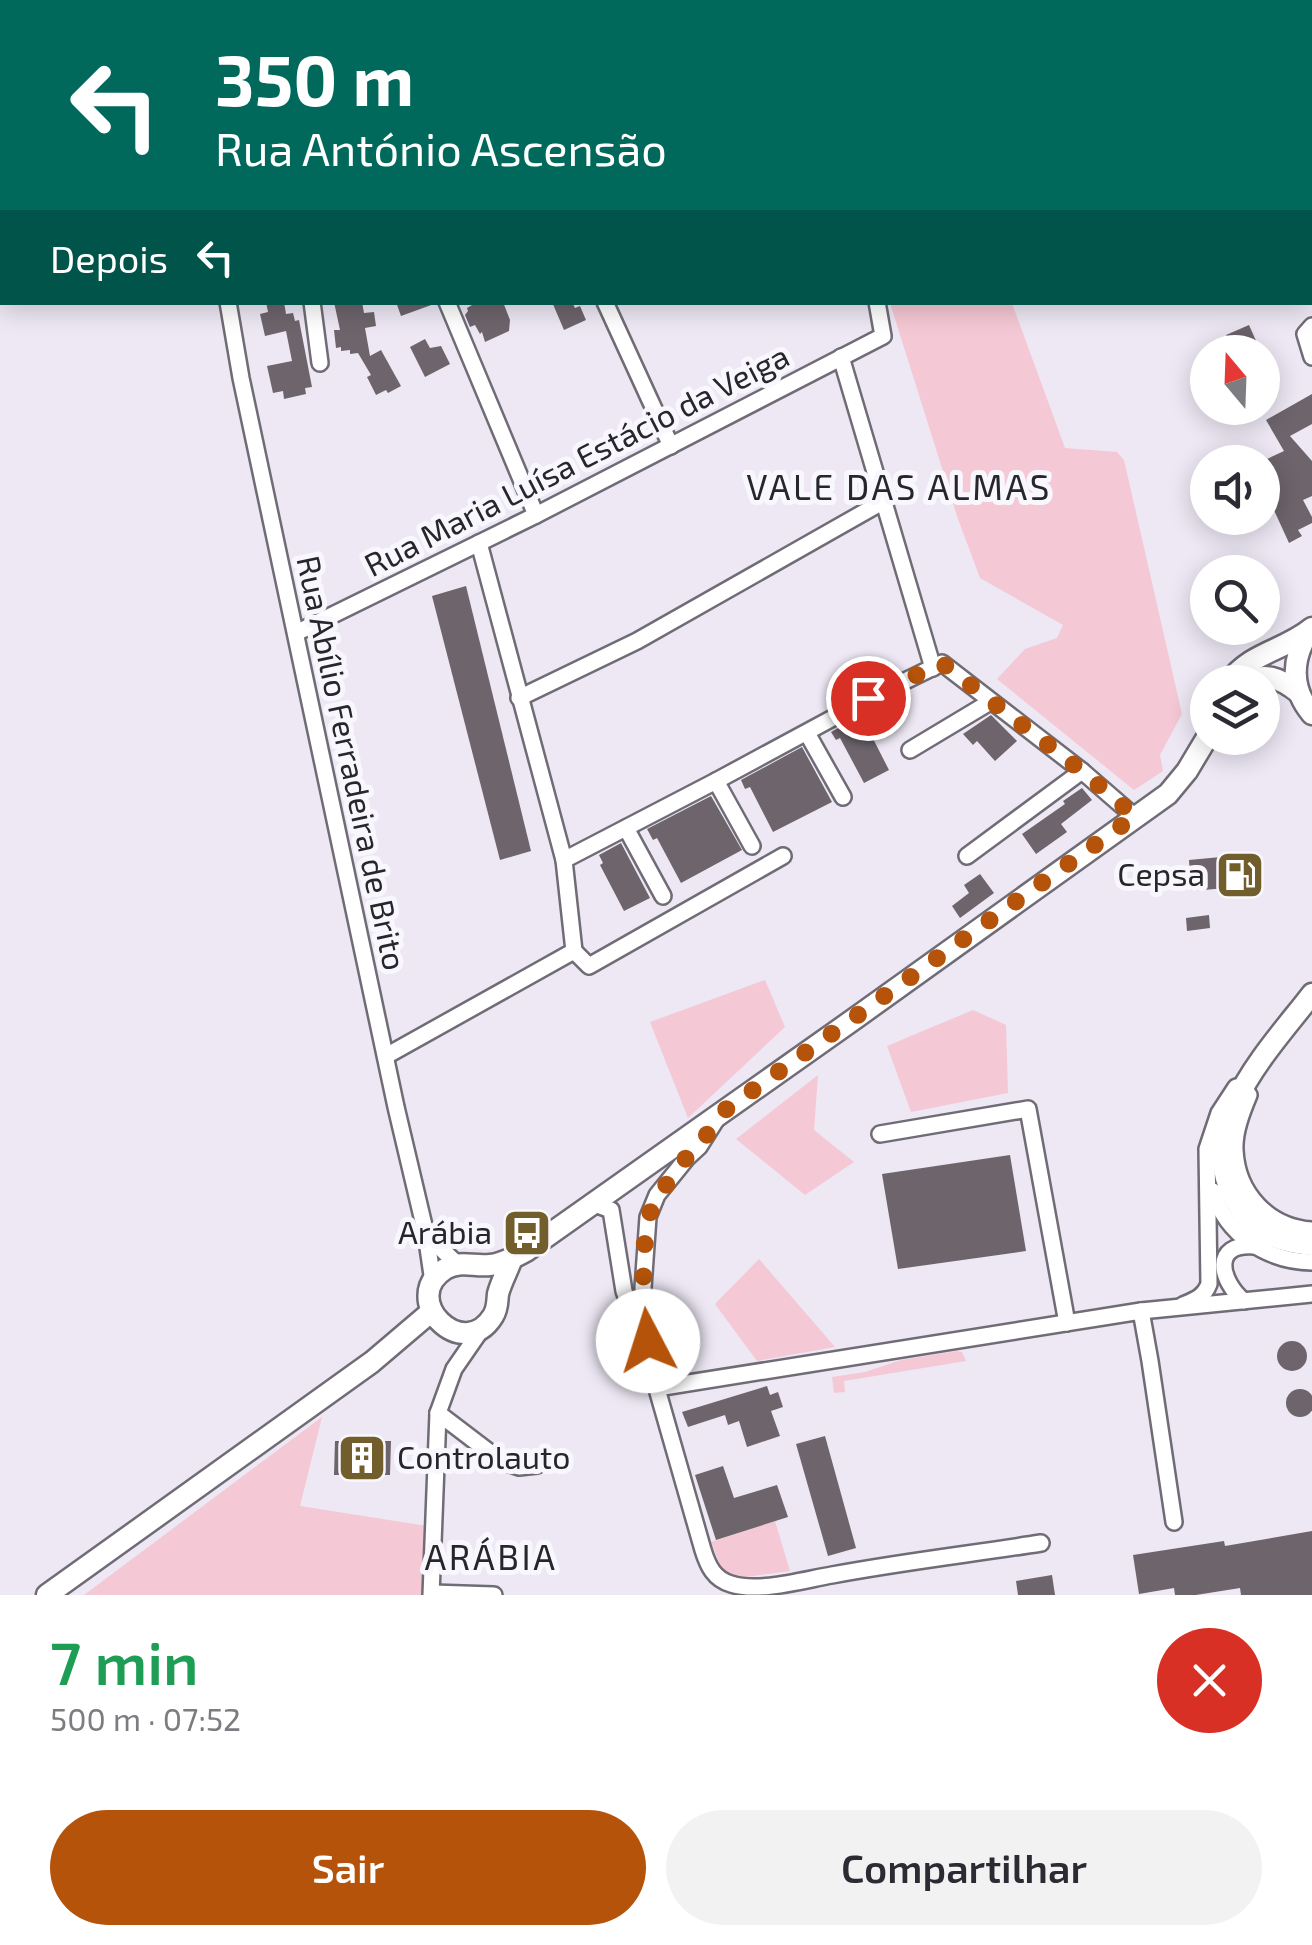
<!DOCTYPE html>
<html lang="pt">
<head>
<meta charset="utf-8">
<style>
	body { margin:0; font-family:"Exo 2",sans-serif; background:#f2f2f3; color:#2b2b33; height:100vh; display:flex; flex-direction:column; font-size:38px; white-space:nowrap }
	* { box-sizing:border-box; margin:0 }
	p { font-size:32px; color:#7c7c81 }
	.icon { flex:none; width:55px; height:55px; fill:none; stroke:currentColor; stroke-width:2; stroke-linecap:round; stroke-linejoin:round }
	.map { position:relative; height:1595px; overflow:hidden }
	.side { display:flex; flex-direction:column; background:#fff; flex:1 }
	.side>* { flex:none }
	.banner { position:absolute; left:0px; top:0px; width:1312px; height:305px; box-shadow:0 5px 25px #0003; background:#00695c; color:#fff; overflow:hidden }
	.needle { width:65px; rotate:341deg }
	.controls { position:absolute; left:1190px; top:335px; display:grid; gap:20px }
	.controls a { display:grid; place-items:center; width:90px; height:90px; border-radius:50%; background:#fff; box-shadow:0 5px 25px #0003; font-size:50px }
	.pin { position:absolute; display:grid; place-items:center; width:85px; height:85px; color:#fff; margin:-42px; border:5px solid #fff; border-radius:50%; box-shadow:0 2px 10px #0007 }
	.me { position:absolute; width:110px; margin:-55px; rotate:355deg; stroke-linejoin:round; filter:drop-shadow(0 0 8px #0008) }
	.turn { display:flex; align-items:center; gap:35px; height:210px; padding:0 50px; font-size:45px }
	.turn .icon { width:130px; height:130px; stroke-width:2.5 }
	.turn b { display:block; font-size:70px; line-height:85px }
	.then { display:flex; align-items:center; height:95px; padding:0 50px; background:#0003; gap:20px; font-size:38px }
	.round { display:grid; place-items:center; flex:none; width:105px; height:105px; border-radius:52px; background:#f2f2f3 }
	.summary { display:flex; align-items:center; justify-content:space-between; height:170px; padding:0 50px }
	h1 { font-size:60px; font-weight:600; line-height:75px; color:#1e9e55 }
	.cta { display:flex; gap:20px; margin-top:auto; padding:20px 50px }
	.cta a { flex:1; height:115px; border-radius:60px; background:#b45309; color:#fff; font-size:40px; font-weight:600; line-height:115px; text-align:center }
	.cta a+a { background:#f2f2f3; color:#2b2b33 }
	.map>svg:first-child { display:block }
	.green { fill:#f4c8d4 }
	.building { fill:#6d646c }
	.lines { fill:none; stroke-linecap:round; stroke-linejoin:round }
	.street-casing { stroke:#706c76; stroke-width:20 }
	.secondary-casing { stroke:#706c76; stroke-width:25 }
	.primary-casing { stroke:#cbcbcc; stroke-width:28 }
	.street { stroke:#fff; stroke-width:15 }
	.secondary { stroke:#fff; stroke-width:20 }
	.primary { stroke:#ccd4f8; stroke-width:22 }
	.route { stroke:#b45309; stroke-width:18; stroke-dasharray:0 32.4 }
	.labels { text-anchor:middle; stroke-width:10; stroke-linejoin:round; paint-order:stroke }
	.street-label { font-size:32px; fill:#27262a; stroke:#f9f7fe }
	.poi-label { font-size:32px; fill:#27262a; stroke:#f9f7fe; text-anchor:end }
	.neighbourhood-label { font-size:35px; letter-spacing:2.5px; fill:#27262a; stroke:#f9f7fe }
</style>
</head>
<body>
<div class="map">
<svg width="1312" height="1595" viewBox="0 0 1312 1595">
	<rect width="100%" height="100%" fill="#ede8f4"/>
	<g class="green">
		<path d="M 0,0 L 156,0 L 153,2 L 2,2 L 2,158 L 0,160 Z"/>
		<path d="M 890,303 L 1012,303 L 1065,448 L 1117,452 L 1124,460 L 1182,714 L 1160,755 L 1163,771 L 1134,790 L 997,679 L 1025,649 L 1057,638 L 1063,625 L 980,578 L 958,519 Z"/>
		<path d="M 765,980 L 785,1027 L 688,1118 L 650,1022 Z"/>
		<path d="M 973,1010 L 1006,1025 L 1008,1093 L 911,1112 L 887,1046 Z"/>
		<path d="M 818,1075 L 814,1130 L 854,1162 L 805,1195 L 736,1139 Z"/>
		<path d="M 759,1259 L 835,1347 L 757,1361 L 715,1304 Z"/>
		<path d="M 957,1351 L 962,1352 L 966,1361 L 844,1381 L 845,1392 L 834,1393 L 832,1377 L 865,1372 L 901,1360 Z"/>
		<path d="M 322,1417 L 300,1506 L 427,1526 L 426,1595 L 84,1595 Z"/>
		<path d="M 775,1521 L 790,1571 L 739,1578 L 722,1570 L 711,1542 Z"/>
	</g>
	<g class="building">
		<path d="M 266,302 L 284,302 L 286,314 L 293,313 L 295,321 L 299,320 L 312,387 L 305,388 L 306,394 L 284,399 L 283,391 L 273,393 L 267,366 L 292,361 L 286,331 L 265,336 L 260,314 L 268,312 Z"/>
		<path d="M 334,302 L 362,302 L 364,313 L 374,312 L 376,326 L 365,328 L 370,356 L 381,350 L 401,386 L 388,393 L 386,390 L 376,395 L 367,377 L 371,375 L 358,353 L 350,354 L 350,350 L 341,351 L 341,347 L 336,348 L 334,330 L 340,330 Z"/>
		<path d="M 396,302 L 434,302 L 434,304 L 401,316 Z"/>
		<path d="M 471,302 L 503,302 L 510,320 L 509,331 L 485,342 L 482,332 L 480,334 L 475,325 L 470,327 L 465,315 L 468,311 L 467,308 L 472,305 Z"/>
		<path d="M 552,302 L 572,302 L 575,308 L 580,306 L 586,320 L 564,330 Z"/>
		<path d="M 1249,325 L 1261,352 L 1234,352 L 1226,335 Z"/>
		<path d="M 425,339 L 430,348 L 441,346 L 450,364 L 425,377 L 410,347 Z"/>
		<path d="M 1312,394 L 1312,424 L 1290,436 L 1312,461 L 1312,496 L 1303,500 L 1312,517 L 1312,523 L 1298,530 L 1302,536 L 1289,543 L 1262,484 L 1262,471 L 1271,468 L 1267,459 L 1284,451 L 1266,420 Z"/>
		<path d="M 466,586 L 531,851 L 500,860 L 432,596 Z"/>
		<path d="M 991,715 L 1017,741 L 995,761 L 977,741 L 973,745 L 963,734 Z"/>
		<path d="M 858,717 L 862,725 L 865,723 L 889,770 L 864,783 L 840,738 L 836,740 L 831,732 Z"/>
		<path d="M 802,747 L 832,802 L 773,832 L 750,787 L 745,789 L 741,780 Z"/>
		<path d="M 1082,788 L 1092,800 L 1061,824 L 1067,832 L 1036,854 L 1022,834 L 1065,804 L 1063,801 Z"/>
		<path d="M 711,796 L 742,850 L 681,883 L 657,838 L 653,840 L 647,829 Z"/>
		<path d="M 621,843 L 650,898 L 624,911 L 600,865 L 603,863 L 599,855 Z"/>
		<path d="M 1253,854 L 1257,896 L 1228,898 L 1227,888 L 1191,891 L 1189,860 Z"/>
		<path d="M 980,874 L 994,893 L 960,918 L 952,906 L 969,893 L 964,885 Z"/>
		<path d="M 1209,915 L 1210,928 L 1187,931 L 1186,918 Z"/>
		<path d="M 1010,1155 L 1026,1251 L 898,1269 L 882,1174 Z"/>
		<circle cx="1292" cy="1356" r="15"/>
		<path d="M 767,1386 L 770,1395 L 778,1392 L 783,1407 L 771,1411 L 780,1436 L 747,1447 L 739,1421 L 728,1425 L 725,1415 L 688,1427 L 682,1412 Z"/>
		<circle cx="1300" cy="1403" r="14"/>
		<path d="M 825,1436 L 856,1548 L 828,1556 L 796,1444 Z"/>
		<path d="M 335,1441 L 391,1441 L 390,1475 L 334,1475 Z"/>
		<path d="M 723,1466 L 734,1498 L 777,1485 L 788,1517 L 716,1540 L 695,1475 Z"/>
		<path d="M 1312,1531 L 1312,1595 L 1241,1595 L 1240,1588 L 1196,1595 L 1175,1595 L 1174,1588 L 1139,1594 L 1133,1555 L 1224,1541 L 1225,1546 Z"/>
		<path d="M 1052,1575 L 1055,1595 L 1018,1595 L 1016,1581 Z"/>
	</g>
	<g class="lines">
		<g class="street-casing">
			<g id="street">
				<path d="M 175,0 L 176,2"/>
				<path d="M 324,0 L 325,2"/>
				<path d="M 557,0 L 558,2"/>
				<path d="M 729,0 L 730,2"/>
				<path d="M 1277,0 L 1277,2"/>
				<path d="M 1310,209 L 1312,221"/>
				<path d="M 228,302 L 241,378 L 396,1107 L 426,1234 L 433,1282"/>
				<path d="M 312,302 L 320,363"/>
				<path d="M 447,302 L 536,515"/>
				<path d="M 605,302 L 671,446"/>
				<path d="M 1312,326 L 1305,334 L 1312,357"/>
				<path d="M 841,357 L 933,668"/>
				<path d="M 479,543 L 564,860"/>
				<path d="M 296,633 L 536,515 L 883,336 L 877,302"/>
				<path d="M 519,698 L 637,641 L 884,501"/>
				<path d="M 807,733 L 843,797"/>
				<path d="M 910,750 L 990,702"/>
				<path d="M 716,781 L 752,846"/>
				<path d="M 626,828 L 663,896"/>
				<path d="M 967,856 L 1082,771"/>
				<path d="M 574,951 L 589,966 L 783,856"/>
				<path d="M 386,1056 L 574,951 L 564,860 L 716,781 L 868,699 L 942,663 L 1082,771 L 1135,817"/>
				<path d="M 1249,1095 C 1242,1112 1234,1132 1235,1150 C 1237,1194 1269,1227 1312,1230"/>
				<path d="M 880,1134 L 1028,1109 L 1067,1323"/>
				<path d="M 1213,1191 C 1226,1235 1267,1261 1312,1262"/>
				<path d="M 592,1203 L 611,1210 L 624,1291 L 651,1368 L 703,1550 C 708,1566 714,1579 731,1584 C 759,1593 803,1580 832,1575 C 901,1562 971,1554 1041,1543"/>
				<path d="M 426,1234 L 457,1264"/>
				<path d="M 1244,1301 C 1220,1281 1211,1243 1254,1246"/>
				<path d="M 1183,1305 C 1195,1300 1204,1297 1209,1284 L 1207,1149 L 1219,1113 L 1236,1087"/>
				<path d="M 1141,1311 L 1312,1294"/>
				<path d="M 648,1344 L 643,1288 L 648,1217 L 657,1195 L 687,1158 L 699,1147 L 716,1120"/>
				<path d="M 657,1388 L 1141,1311 L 1150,1361 L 1174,1522"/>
				<path d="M 438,1413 L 501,1461 L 519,1467 L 537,1465"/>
				<path d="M 432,1593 L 494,1595"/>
				<path d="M 431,1595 L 438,1413 L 454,1369 L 483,1327"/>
			</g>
		</g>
		<g class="secondary-casing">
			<g id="secondary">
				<path d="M 1308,633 C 1291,661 1291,689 1312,714"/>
				<path d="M 1229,682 C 1251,652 1284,651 1312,628"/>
				<path d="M 1245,682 C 1265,672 1280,678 1298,692"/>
				<path d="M 1312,994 C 1269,1050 1193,1126 1235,1200 C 1252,1232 1278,1242 1312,1245"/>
				<path d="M 512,1258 C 508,1270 501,1282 498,1294 C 497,1302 498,1308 493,1316 C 463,1364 398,1299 445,1269 C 460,1260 474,1267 490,1265 C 502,1264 515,1257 526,1251 L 857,1017 L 1168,794 L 1187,771 L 1208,736"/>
				<path d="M 47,1595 L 372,1362 L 432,1311"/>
			</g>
		</g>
		<g class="primary-casing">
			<g id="primary">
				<path d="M 1295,0 L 1295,2"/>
				<path d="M 1310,96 L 1312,109"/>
			</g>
		</g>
		<use href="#street" class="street"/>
		<use href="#secondary" class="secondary"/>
		<use href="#primary" class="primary"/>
	</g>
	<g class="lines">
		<path class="route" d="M 648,1341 L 643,1288 L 645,1238 L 652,1204 L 686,1158 L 699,1147 L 721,1113 L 1135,816 L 1082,771 L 942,663 L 868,698"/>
	</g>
	<defs>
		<g id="fuel-square" transform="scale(2.5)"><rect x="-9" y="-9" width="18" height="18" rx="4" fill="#725d2c" stroke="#f9f7fe"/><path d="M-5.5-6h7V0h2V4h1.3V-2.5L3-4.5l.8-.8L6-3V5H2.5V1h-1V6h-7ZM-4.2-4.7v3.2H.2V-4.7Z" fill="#fff"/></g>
		<g id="bus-square" transform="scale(2.5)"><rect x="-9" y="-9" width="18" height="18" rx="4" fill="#725d2c" stroke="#f9f7fe"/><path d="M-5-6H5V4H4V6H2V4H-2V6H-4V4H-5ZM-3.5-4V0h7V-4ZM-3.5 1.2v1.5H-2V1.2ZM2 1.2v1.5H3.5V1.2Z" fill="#fff"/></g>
		<g id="building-square" transform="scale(2.5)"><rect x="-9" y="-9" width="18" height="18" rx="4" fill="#725d2c" stroke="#f9f7fe"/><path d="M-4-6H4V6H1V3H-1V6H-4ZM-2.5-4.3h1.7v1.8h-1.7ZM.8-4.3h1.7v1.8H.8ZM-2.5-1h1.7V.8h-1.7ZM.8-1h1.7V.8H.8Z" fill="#fff"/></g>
	</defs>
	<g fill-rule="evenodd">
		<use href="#fuel-square" x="1240" y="875"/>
		<use href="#bus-square" x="527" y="1233"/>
		<use href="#building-square" x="362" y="1458"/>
	</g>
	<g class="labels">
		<g class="street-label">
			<text transform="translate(577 461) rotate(-27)" y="11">Rua Maria Luísa Estácio da Veiga</text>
			<text transform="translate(351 763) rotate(78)" y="11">Rua Abílio Ferradeira de Brito</text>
		</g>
		<g class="poi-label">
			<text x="1205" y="886">Cepsa</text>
			<text x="492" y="1244">Arábia</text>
			<text x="397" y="1469" text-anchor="start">Controlauto</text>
		</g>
		<g class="neighbourhood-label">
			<text x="899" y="500">VALE DAS ALMAS</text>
			<text x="491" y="1570">ARÁBIA</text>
		</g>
	</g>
</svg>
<div class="controls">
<a><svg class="needle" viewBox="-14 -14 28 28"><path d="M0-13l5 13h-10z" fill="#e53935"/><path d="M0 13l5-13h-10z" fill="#7c7c81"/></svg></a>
<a><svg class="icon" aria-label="sound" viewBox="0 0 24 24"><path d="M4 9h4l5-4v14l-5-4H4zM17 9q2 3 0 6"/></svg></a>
<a><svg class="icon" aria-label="search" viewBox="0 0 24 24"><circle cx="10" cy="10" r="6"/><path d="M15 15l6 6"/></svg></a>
<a><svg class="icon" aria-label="layers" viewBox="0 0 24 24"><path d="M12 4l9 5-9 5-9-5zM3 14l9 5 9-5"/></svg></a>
</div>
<div class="pin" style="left:868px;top:698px;background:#d93025"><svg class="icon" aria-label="arrive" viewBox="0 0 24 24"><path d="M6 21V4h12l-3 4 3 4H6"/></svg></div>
<svg class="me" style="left:648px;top:1341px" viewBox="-20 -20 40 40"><circle r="19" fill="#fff"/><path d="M0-13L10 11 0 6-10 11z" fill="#b45309"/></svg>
<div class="banner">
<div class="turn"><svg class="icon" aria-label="left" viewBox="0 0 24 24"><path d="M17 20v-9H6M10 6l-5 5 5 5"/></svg><div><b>350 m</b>Rua António Ascensão</div></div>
<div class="then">Depois<svg class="icon" aria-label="left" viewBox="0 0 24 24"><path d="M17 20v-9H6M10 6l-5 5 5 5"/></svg></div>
</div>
</div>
<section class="side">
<div class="summary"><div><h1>7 min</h1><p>500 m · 07:52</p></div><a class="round" style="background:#d93025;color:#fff"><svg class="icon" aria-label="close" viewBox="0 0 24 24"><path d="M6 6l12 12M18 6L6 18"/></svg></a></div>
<div class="cta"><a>Sair</a><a>Compartilhar</a></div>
</section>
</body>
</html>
